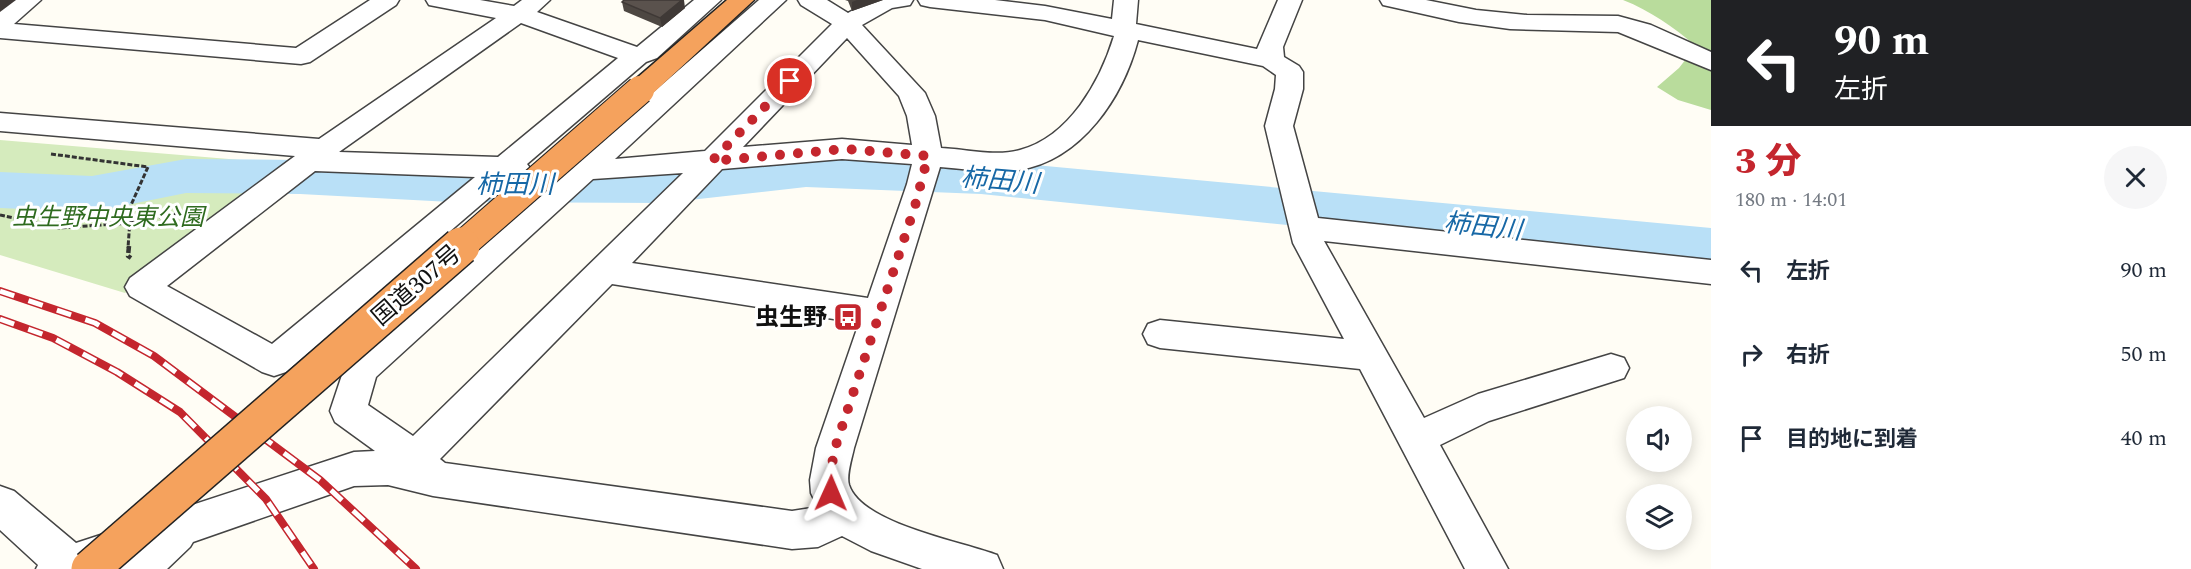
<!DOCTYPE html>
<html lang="ja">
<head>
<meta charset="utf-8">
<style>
	body { margin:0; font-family:Spectral,"Noto Sans JP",serif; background:#f6f6f7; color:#1f2937; height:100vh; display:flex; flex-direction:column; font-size:22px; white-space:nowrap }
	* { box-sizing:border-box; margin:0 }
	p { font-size:20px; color:#747a83 }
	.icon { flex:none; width:33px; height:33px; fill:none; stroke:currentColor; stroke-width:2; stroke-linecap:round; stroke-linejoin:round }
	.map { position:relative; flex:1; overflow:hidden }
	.drawer { display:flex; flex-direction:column; background:#fff; width:480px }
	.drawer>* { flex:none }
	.hud { background:#202124; color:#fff; overflow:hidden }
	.fabs { position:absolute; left:1626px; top:406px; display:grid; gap:12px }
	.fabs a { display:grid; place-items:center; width:66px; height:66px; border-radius:50%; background:#fff; box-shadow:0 3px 15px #0003; font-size:30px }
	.pin { position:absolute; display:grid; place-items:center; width:51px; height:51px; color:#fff; margin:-26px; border:3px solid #fff; border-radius:50%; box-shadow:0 2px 6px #0007 }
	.me { position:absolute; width:66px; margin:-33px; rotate:1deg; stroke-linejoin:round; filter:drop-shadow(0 0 4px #0008) }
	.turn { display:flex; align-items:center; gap:21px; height:126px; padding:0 24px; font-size:27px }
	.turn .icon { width:78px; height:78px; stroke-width:2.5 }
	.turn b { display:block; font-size:42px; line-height:51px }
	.round { display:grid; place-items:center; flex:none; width:63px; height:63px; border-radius:32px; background:#f6f6f7 }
	.summary { display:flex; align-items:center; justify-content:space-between; height:102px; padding:0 24px }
	h1 { font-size:36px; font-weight:800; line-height:45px; color:#c4262e }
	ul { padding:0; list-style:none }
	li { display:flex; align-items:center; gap:18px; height:84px; padding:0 24px }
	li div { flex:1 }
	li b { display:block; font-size:22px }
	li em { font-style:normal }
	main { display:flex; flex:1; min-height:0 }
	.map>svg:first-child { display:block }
	.green { fill:#d5ebbd }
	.forest { fill:#b9dc9c }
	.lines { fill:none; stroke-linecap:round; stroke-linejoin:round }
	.river { fill:#b9e0f7; fill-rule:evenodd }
	.minor-casing { stroke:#444; stroke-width:3 }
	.highway-casing { stroke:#222; stroke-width:3 }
	.path-far1 { stroke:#333; stroke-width:3; stroke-dasharray:5 2; stroke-linecap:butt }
	.path { stroke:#333; stroke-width:4.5; stroke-dasharray:7 3; stroke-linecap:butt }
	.minor { fill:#fff; fill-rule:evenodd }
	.highway { fill:#f5a25d; fill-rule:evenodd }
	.rail-casing { stroke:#c4262e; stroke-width:8 }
	.rail { stroke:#fff; stroke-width:5; stroke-dasharray:15; stroke-linecap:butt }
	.highway-bridge-far1-casing { stroke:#222; stroke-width:30; stroke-linecap:butt }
	.highway-bridge-casing { stroke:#222; stroke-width:40; stroke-linecap:butt }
	.highway-bridge-far1 { stroke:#f5a25d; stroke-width:28 }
	.highway-bridge { stroke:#f5a25d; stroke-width:37 }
	.wall { fill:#4d4742 }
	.shaded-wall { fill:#3f3936 }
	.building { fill:#5a524d; stroke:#3f3936; stroke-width:1.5 }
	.route { stroke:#c4262e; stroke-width:10; stroke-dasharray:0 18 }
	.labels { text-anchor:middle; stroke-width:6; stroke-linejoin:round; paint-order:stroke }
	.park-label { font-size:24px; font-style:italic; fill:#2f6b1f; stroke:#fff }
	.street-label { font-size:24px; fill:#111; stroke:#fff }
	.poi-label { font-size:24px; font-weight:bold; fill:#111; stroke:#fff; text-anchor:end }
	.water-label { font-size:26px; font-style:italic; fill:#1768a6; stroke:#fff }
</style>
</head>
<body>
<main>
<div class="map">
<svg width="1711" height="569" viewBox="0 0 1711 569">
	<rect width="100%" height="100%" fill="#fffdf5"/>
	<path class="green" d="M 0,140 L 288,164 L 125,293 L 0,255 Z"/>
	<path class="forest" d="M 1623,0 L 1711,0 L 1711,110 L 1678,100 L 1657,87 L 1679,68 L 1696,46 C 1673,27 1651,11 1623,0 Z"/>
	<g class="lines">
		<path class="river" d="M 806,153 L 981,160 L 1711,228 L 1711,268 L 981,194 L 806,187 L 663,203 L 451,202 L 300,194 L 186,193 L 92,212 L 0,208 L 0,172 L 92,176 L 186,159 L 300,160 L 451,166 L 663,167 Z"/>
		<g class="minor-casing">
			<g id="minor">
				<path d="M 13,0 L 41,0 L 14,24 L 296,48 L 370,0 L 399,0 L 396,5 L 310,62 L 301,64 L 0,38 L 0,10 Z"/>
				<path d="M 426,0 L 480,0 L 514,6 L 522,0 L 550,0 L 537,12 L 637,47 L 694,0 L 721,0 L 657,58 L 646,62 L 527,164 L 530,168 L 525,175 L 512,178 L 286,372 L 274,376 L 262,372 L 130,296 L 125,287 L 130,278 L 295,156 L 0,131 L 0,113 L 319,139 L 496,18 L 429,5 ZM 521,23 L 618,58 L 498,157 L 339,152 ZM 315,171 L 475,177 L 272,344 L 167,286 Z"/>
				<path d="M 759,0 L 786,0 L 615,159 L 705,151 L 832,24 L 801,5 L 798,0 L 827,0 L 848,13 L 871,0 L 913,0 L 910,5 L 892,8 L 862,25 L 925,93 L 935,116 L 941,148 C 965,149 996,157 1020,150 C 1069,137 1100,82 1114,36 L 1045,20 L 930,7 L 921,5 L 918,0 L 995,0 L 1045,6 L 1112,19 L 1114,0 L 1138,0 L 1136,24 L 1257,49 L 1278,0 L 1302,0 L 1283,47 L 1284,57 L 1299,66 L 1303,72 L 1303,89 L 1293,126 L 1318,218 L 1711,260 L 1711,284 L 1324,241 L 1424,418 L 1478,394 L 1611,354 L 1624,358 L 1629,368 L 1624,378 L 1489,421 L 1440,445 L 1508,569 L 1465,569 L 1360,369 L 1160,348 L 1148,344 L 1143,334 L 1148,324 L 1160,320 L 1344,339 L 1293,243 L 1265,126 L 1275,89 L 1276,75 L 1263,66 L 1138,40 C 1123,97 1082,160 1019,170 C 993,174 966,169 940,167 L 854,448 C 852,458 846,475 849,485 C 862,524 960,541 997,555 L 1003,569 L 922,569 L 871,551 L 842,536 L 818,547 L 792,549 L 433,496 L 388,485 L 354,486 L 193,542 L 190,547 L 167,569 L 36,569 L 38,565 L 0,530 L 0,486 L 14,491 L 76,543 L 354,452 L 375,451 L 335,422 L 330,411 L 347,360 L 562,172 L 560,169 L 565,162 L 577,159 ZM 847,38 L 899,96 L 907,116 L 912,145 L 842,139 L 743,147 ZM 842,159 L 912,164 L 907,184 L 868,298 L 632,263 L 722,169 ZM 683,173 L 413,436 L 368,405 L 376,377 L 593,179 ZM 612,284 L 859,323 L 816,448 L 810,480 L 811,493 L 818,507 L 792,511 L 445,463 L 440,459 Z"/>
				<path d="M 1380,0 L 1426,0 L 1476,10 L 1527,15 L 1618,16 L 1651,25 L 1711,52 L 1711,70 L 1618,32 L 1510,29 L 1459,22 L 1392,7 L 1383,5 Z"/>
			</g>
		</g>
		<g class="highway-casing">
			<path id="highway" d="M 727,0 L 754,0 L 650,96 L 640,98 L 630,96 L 626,90 L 630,84 Z"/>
		</g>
		<g class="path-far1">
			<path d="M 51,154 L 148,167 L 131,205 L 128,248"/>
			<path d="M 0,215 L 59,228 L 130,223 L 191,211"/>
		</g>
		<path class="path" d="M 129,246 L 128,256 L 131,258"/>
		<use href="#minor" class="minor"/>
		<use href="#highway" class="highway"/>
		<g class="rail-casing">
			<g id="rail">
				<path d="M 0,291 L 95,323 L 154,356 L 320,480 L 416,569"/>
				<path d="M 0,319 L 53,338 L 117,372 L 180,412 L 266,499 L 314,569"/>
			</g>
		</g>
		<use href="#rail" class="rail"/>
		<g class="highway-bridge-far1-casing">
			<path id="highway-bridge-far1" d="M 459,248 L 640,90"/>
		</g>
		<g class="highway-bridge-casing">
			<path id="highway-bridge" d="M 90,569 L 461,246"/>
		</g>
		<use href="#highway-bridge-far1" class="highway-bridge-far1"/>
		<use href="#highway-bridge" class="highway-bridge"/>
	</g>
	<g class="wall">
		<path d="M 845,0 L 883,0 L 852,11 L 848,1 Z"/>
		<path d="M 622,2 L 685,8 L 662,27 L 624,11 Z"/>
	</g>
	<g class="shaded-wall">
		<path d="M 0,0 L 16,0 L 0,12 Z"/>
		<path d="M 676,0 L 684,0 L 685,8 L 662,27 L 660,18 Z"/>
		<path d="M 857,0 L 883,0 L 852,11 L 852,2 Z"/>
	</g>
	<path class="building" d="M 624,0 L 682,0 L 660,18 L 622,2 Z"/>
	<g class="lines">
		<path class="route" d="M 790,81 L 712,161 L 845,149 L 928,156 L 915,206 L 835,448 L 829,480 L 831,493"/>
	</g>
	<defs>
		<g id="bus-square" transform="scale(1.5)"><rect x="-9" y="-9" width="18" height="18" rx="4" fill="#c4262e" stroke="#fff"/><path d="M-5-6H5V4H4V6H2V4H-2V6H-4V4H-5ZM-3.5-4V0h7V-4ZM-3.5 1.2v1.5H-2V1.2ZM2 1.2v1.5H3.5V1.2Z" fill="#fff"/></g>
	</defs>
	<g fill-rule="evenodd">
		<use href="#bus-square" x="848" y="317"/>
	</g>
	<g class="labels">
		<g class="park-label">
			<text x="108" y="225">虫生野中央東公園</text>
		</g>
		<g class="street-label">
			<text transform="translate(416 285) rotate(-41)" y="8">国道307号</text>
		</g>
		<g class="poi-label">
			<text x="827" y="325">虫生野</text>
		</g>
		<g class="water-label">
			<text transform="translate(1000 180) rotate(5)" y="9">柿田川</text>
			<text x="515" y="193">柿田川</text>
			<text transform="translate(1483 226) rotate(6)" y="9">柿田川</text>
		</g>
	</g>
</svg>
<div class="fabs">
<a><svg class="icon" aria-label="sound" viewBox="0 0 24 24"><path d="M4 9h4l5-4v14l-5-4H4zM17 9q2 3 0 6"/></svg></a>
<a><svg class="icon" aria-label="layers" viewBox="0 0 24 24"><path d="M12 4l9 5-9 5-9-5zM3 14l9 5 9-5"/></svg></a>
</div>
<div class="pin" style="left:790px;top:81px;background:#d93025"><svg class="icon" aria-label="arrive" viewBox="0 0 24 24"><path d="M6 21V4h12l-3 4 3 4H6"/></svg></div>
<svg class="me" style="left:831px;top:493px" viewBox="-20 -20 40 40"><path d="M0-17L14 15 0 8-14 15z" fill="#c4262e" stroke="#fff" stroke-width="4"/></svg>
</div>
<section class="drawer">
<div class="hud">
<div class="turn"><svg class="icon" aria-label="left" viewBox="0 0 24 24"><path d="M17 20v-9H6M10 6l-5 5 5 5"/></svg><div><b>90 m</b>左折</div></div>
</div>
<div class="summary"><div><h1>3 分</h1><p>180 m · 14:01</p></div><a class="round"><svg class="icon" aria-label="close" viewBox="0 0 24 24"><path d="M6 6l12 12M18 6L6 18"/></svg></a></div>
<ul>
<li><svg class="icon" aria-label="left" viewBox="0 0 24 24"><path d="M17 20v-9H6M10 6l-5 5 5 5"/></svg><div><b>左折</b></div><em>90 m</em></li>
<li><svg class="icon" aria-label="right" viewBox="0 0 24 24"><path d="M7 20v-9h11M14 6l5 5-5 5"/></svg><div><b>右折</b></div><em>50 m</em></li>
<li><svg class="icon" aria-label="arrive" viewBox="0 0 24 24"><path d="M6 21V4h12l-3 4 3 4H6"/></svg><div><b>目的地に到着</b></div><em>40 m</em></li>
</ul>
</section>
</main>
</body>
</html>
